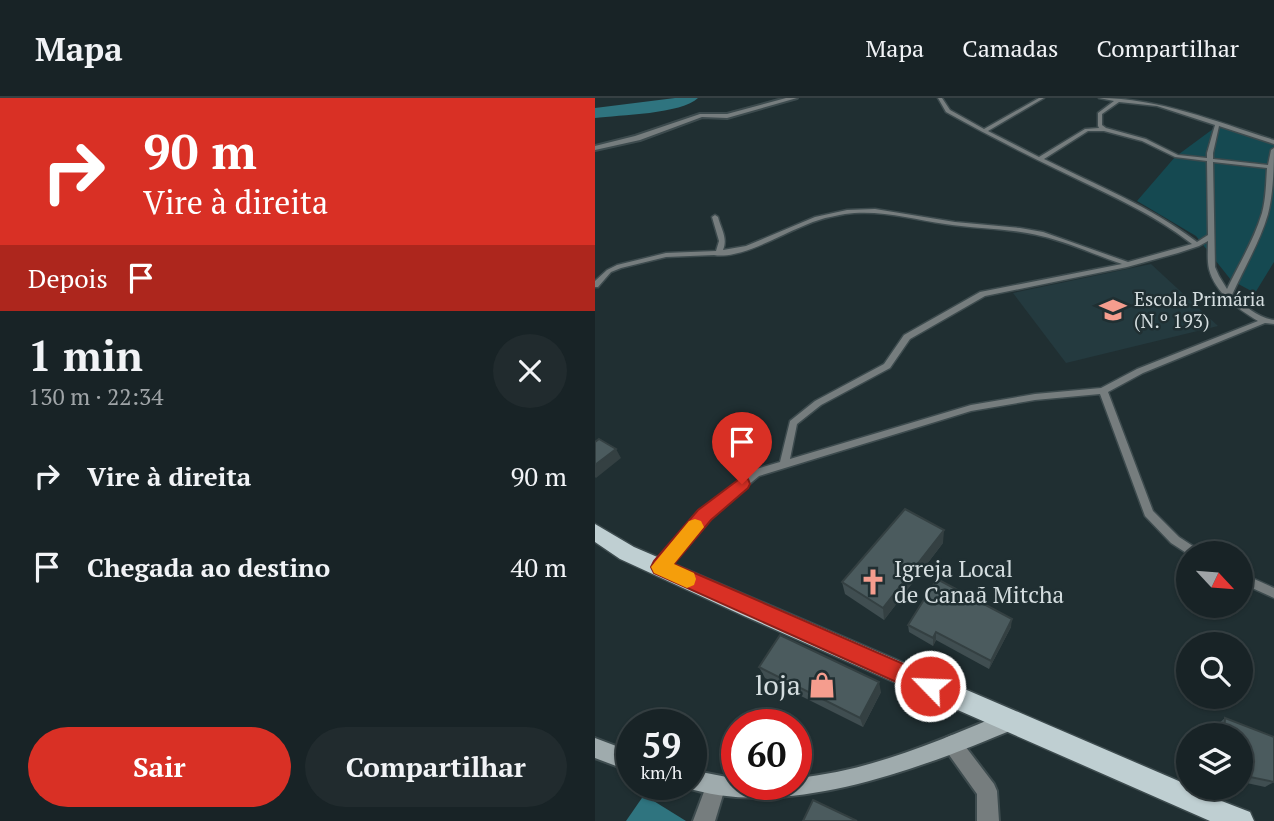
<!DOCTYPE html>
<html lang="pt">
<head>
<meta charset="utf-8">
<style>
	body { margin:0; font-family:"PT Serif",serif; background:#212b2e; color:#f1f3f6; height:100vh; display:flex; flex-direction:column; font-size:26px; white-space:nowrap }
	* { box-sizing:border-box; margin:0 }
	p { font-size:23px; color:#9fa4a7 }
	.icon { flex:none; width:38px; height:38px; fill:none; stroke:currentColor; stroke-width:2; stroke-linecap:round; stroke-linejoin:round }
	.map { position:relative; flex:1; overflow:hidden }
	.drawer { display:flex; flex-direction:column; background:#182326; width:595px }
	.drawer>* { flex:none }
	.top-card { background:#d93025; color:#fff; overflow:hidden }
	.needle { width:46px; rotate:116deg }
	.fabs { position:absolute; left:581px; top:443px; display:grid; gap:14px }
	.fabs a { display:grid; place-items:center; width:77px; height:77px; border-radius:50%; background:#182326; box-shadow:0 2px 5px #0004,0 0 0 2px #364043; font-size:35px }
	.speed { position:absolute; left:21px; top:611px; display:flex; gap:14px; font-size:35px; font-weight:700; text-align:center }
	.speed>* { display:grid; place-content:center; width:91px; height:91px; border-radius:50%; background:#182326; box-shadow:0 2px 5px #0004,0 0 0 2px #364043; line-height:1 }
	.speed small { font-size:18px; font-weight:400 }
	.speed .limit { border:10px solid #d22; background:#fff; color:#111 }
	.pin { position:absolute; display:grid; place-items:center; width:60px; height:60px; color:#fff; margin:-72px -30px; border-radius:50% 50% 50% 0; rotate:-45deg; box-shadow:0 0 7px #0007 }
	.pin .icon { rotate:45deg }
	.me { position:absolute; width:77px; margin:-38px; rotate:294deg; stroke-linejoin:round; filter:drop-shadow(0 0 5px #0008) }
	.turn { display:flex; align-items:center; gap:24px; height:147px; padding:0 28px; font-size:32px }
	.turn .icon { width:91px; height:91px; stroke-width:2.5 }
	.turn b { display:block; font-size:49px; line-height:60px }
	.then { display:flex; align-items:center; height:66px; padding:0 28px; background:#0003; gap:14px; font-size:26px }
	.round { display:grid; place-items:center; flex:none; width:74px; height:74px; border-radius:37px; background:#212b2e }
	.head { display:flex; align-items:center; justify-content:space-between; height:119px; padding:0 28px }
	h1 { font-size:42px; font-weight:700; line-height:52px }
	.cta { display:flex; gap:14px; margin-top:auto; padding:14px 28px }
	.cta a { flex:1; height:80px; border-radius:42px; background:#d93025; color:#fff; font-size:28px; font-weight:700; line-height:80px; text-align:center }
	.cta a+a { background:#212b2e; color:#f1f3f6 }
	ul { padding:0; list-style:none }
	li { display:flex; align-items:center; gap:21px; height:91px; padding:0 28px }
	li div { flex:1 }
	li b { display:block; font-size:26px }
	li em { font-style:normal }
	header { display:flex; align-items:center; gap:42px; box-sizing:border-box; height:98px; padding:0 35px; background:#182326; border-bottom:2px solid #364043 }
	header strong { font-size:33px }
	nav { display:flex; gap:38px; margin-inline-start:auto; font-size:24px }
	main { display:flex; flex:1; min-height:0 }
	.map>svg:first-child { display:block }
	.built { fill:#243a3f }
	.green { fill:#154951 }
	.water { fill:#2f747f }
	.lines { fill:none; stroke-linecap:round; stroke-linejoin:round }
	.river { fill:#2f747f; fill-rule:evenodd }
	.service-casing { stroke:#3d4b4e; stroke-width:3 }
	.minor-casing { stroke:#3d4b4e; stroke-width:4 }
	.tertiary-casing { stroke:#3d4b4e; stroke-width:4 }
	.secondary-casing { stroke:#3d4b4e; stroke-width:4 }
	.primary-casing { stroke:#3d4b4e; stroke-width:3 }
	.service { fill:#767d7e; fill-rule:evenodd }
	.minor { fill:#767d7e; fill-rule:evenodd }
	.tertiary { fill:#767d7e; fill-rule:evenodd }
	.secondary { fill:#9fabad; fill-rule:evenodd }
	.primary { fill:#bfcfd2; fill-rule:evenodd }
	.wall { fill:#404e51 }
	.shaded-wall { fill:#344042 }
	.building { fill:#4b5b5e; stroke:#344042; stroke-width:2 }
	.route { fill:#d93025; stroke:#8d1f18; stroke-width:2 }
	.slow { fill:#f59e0b }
	.labels { text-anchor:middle; stroke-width:5; stroke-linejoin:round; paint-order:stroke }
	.far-poi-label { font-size:19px; fill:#d4dddf; stroke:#202f32; text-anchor:start }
	.poi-label { font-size:23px; fill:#d4dddf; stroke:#202f32; text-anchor:start }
	.near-poi-label { font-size:28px; fill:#d4dddf; stroke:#202f32; text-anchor:end }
</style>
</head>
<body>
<header>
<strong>Mapa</strong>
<nav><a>Mapa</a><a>Camadas</a><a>Compartilhar</a></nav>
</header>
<main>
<section class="drawer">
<div class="top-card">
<div class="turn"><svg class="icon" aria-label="right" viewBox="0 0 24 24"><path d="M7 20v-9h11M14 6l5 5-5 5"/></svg><div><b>90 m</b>Vire à direita</div></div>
<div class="then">Depois<svg class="icon" aria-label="arrive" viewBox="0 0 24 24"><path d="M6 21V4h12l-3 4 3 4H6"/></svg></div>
</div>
<div class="head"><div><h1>1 min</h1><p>130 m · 22:34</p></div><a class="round"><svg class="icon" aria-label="close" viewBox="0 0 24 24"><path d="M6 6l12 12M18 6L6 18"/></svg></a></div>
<ul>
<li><svg class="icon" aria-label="right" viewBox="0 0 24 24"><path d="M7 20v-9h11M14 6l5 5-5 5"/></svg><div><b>Vire à direita</b></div><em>90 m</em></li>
<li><svg class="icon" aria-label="arrive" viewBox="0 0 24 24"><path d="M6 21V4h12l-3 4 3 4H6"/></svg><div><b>Chegada ao destino</b></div><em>40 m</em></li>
</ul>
<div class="cta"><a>Sair</a><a>Compartilhar</a></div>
</section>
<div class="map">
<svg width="679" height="723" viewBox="0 0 679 723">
	<rect width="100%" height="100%" fill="#202f32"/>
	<path class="built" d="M 556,166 L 623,228 L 471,265 L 418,195 Z"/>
	<path class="green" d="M 622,28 L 679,44 L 679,164 L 660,195 L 636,182 L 601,138 L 542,103 L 580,59 Z"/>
	<path class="water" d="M 49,697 L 91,723 L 31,723 Z"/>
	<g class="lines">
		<path class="river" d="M 103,0 C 87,16 24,17 0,20 L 0,10 L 80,0 Z"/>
		<g class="service-casing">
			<g id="service">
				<path d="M 343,0 L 347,0 L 355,12 L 389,31 L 444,0 L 449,0 L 393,33 L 444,59 L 490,31 L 504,30 L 503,28 L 503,15 L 519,3 L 504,0 C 564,0 622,24 679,42 L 679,46 L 624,28 L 618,55 L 618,61 L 673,67 L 676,52 L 679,50 C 679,72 678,96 673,116 C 665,144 649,170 637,197 C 649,207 663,220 679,222 L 679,226 L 670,225 L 548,275 L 513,294 L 558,413 L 584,439 L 604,452 L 605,455 L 593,455 L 593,456 L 576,445 L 550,418 L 505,296 L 440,302 L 376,313 L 164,378 L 114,420 L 70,472 L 66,474 L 62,472 L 60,469 L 62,466 L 106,414 L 158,372 L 185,364 L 195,323 L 220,303 L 289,266 L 309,237 L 385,194 L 527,166 C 500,157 473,144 446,138 C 415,130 382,131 350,126 C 318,121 283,111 250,116 C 241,118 232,119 224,122 C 194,131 148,162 119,157 L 71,159 L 26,170 L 16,174 L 3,189 L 0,189 L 0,183 L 12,172 L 22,167 L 71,155 L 121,153 L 124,143 L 117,119 L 120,117 L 123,119 C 126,131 133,140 128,152 L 151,148 L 220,119 L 252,112 L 280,111 L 360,124 L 425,130 L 448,134 L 533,164 L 597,146 C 556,114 508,94 461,71 C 424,53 387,34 351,14 ZM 524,4 L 562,8 L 620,27 L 612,55 L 612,60 L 583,57 L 551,41 L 511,30 L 507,27 L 507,16 ZM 493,33 L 509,33 L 547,43 L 580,59 L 612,63 L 613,137 L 602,144 C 555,108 501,87 449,61 ZM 618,64 L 672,70 C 671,85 671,100 667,115 C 659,142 644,166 632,191 L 624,178 L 620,169 ZM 613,143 C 613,152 612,162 614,171 C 620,195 643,211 663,223 L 542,271 L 506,290 L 440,296 L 376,307 L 195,361 L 202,326 L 226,307 L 295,270 L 315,241 L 390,198 L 532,169 L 583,155 L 604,148 Z"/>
				<path d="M 646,475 L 679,490 L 679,500 L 646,485 Z"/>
			</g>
		</g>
		<g class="minor-casing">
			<g id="minor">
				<path d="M 357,637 L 364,640 L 399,686 L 402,693 L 404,723 L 382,723 L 382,696 L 347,647 L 350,640 Z"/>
				<path d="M 120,680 L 127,683 L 130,690 L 120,723 L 98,723 L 113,683 Z"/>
			</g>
		</g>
		<g class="tertiary-casing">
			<path id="tertiary" d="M 191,0 L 202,0 L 132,20 L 107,19 L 45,42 L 0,52 L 0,48 L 40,38 L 105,16 L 132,16 Z"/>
		</g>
		<g class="secondary-casing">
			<g id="secondary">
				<path d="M 417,612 L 424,615 L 427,622 L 424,629 C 328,669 193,723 89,689 L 87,686 L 96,686 L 96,672 L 142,681 L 142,686 L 201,686 L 201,680 C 277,673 348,641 417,612 Z"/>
				<path d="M 0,640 L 37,654 L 37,674 L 0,660 Z"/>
			</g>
		</g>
		<g class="primary-casing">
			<path id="primary" d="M 0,426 L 39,449 L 593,687 L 593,690 L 655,714 L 659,723 L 615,723 L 149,518 L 25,461 L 0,444 Z"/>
		</g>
		<use href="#service" class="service"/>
		<use href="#minor" class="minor"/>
		<use href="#tertiary" class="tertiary"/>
		<use href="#secondary" class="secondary"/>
		<use href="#primary" class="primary"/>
	</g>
	<g class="wall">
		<path d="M 348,445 L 289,522 L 250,496 L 247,484 Z"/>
		<path d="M 313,527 L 416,529 L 394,571 L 341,542 L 338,548 L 314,534 Z"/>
		<path d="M 164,569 L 286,594 L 268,629 L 170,580 Z"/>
		<path d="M 630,620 L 679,639 L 679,684 L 670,689 L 647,684 L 648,670 L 646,669 L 646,637 L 622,637 L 623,626 Z"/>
	</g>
	<g class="shaded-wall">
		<path d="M 21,351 L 26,360 L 1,380 L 0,379 L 0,367 Z"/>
		<path d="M 349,432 L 348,445 L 289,522 L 288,510 Z"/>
		<path d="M 417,521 L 416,529 L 394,571 L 396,563 Z"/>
		<path d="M 341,534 L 341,542 L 338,548 L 338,540 Z"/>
		<path d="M 284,584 L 286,594 L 268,629 L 265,620 Z"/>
	</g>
	<g class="building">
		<path d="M 4,341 L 21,351 L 0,367 L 0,344 Z"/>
		<path d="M 310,411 L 349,432 L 288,510 L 247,484 Z"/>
		<path d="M 342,481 L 417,521 L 396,563 L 341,534 L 338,540 L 313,527 Z"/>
		<path d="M 185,537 L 284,584 L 265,620 L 164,569 Z"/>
		<path d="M 630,620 L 679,639 L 679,684 L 655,679 L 656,665 L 646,661 L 646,637 L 629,637 Z"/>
		<path d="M 218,702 L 262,723 L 208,723 Z"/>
	</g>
	<path class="route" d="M 147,379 L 153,381 L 155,386 L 153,390 L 116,422 L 79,466 L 343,581 L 346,588 L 343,596 L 335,599 L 328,596 L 59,475 L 56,469 L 59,463 L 103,412 Z"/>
	<path class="slow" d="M 100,421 L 106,423 L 109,429 L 79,466 L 99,475 L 101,481 L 99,487 L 92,490 L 59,475 L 56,469 L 94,423 Z"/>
	<defs>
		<g id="school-bare" transform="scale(2.1)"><path d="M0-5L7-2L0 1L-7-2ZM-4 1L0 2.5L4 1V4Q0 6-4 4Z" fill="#f59d8e" stroke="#202f32" stroke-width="2.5" paint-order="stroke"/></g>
		<g id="church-bare" transform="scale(2.1)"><path d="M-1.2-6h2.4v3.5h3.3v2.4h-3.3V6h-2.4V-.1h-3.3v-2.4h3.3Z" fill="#f59d8e" stroke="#202f32" stroke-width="2.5" paint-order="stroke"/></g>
		<g id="shop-bare" transform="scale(2.1)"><path d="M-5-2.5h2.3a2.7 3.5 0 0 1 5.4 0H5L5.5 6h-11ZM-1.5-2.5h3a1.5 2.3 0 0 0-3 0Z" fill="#f59d8e" stroke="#202f32" stroke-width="2.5" paint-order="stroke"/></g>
	</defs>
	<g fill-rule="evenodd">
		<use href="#school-bare" x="518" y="212"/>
		<use href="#church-bare" x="278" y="484"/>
		<use href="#shop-bare" x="227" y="587"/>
	</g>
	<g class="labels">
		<g class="far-poi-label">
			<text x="539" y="208">Escola Primária<tspan x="539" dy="22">(N.º 193)</tspan></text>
		</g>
		<g class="poi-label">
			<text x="299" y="479">Igreja Local<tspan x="299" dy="26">de Canaã Mitcha</tspan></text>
		</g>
		<g class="near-poi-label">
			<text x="206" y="597">loja</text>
		</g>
	</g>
</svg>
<div class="fabs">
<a><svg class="needle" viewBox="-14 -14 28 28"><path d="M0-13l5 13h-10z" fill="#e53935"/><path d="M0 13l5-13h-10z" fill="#9fa4a7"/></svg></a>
<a><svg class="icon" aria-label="search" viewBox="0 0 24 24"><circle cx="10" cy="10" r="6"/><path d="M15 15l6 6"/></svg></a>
<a><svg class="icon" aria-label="layers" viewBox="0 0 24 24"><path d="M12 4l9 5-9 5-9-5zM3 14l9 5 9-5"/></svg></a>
</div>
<div class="speed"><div>59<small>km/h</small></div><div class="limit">60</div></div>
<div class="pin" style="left:147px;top:386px;background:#d93025"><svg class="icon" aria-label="arrive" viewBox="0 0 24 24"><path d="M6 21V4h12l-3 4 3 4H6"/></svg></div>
<svg class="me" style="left:335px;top:588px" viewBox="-20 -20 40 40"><circle r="17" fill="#d93025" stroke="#fff" stroke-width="3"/><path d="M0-11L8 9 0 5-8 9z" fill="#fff"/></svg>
</div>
</main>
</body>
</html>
